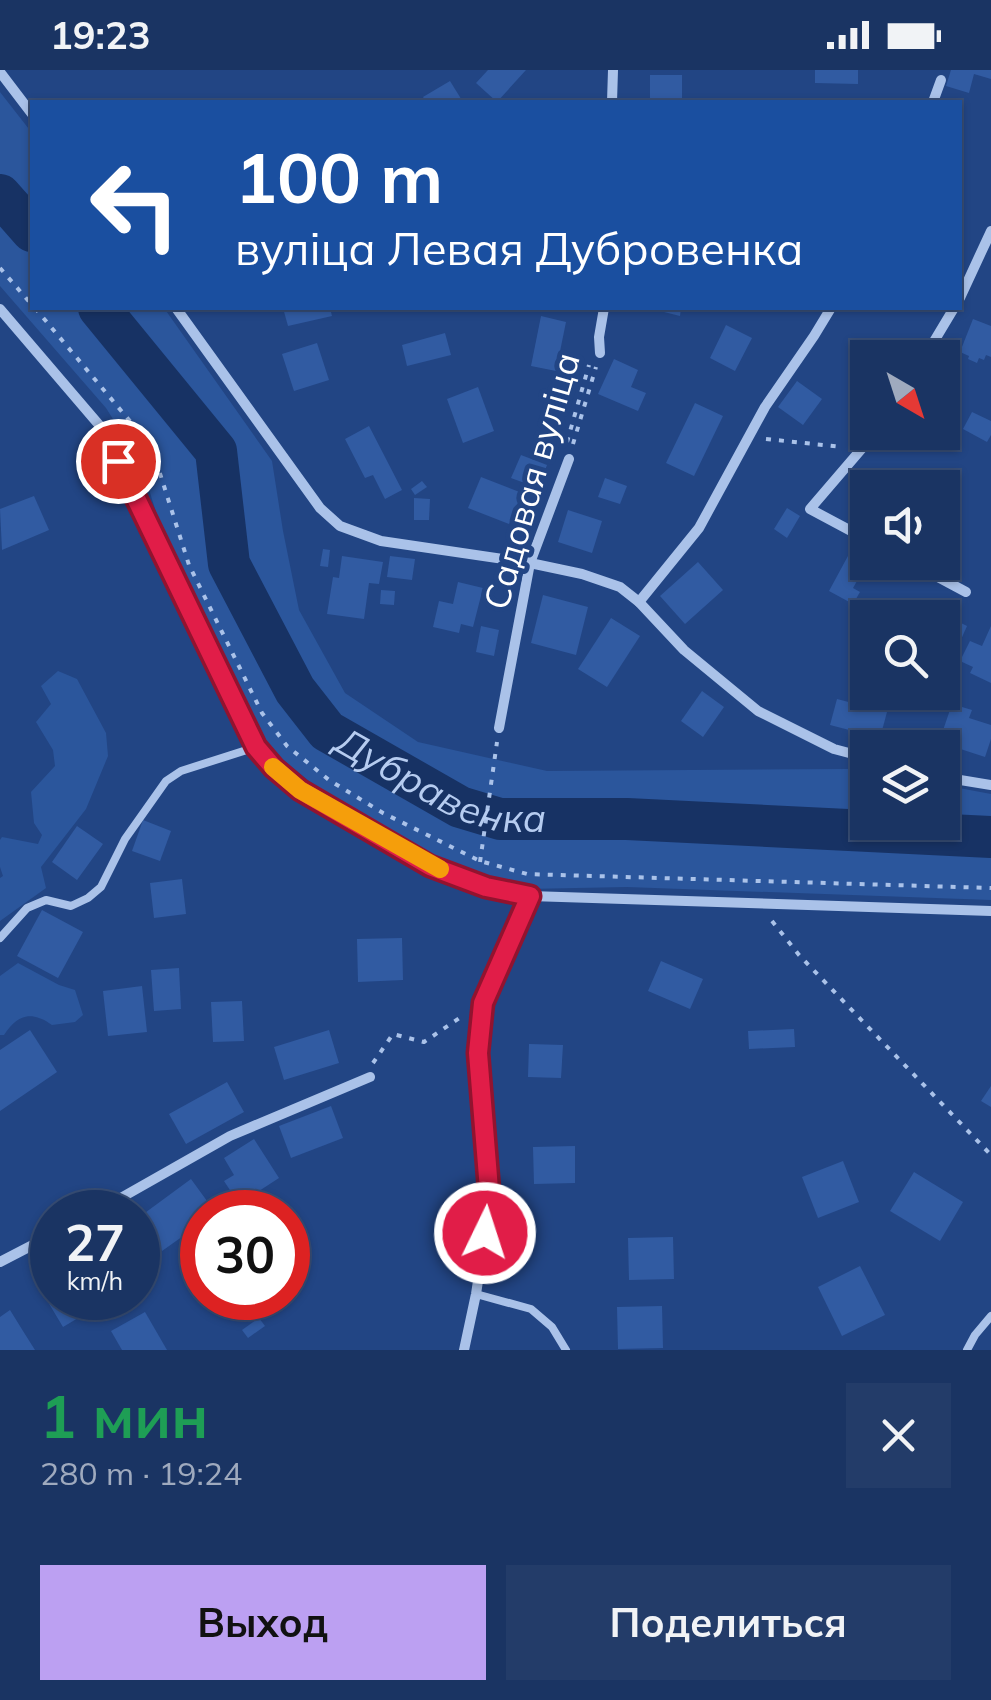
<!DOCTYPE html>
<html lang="ru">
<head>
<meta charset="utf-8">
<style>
	body { margin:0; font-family:Mulish,sans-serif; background:#233c69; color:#f1f3f6; height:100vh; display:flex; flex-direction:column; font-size:38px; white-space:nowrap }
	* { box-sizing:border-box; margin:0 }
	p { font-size:32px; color:#9faabe }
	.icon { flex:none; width:55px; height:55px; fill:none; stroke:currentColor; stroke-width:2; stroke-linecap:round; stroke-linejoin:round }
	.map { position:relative; height:1280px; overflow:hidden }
	.details { display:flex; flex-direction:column; background:#1a3463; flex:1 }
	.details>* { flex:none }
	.top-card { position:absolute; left:30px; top:30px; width:932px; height:210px; border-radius:0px; box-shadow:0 2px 8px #0004,0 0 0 2px #384f78; background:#1a4fa0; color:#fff; overflow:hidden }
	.needle { width:65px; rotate:141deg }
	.fabs { position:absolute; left:850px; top:270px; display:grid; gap:20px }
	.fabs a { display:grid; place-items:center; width:110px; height:110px; border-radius:0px; background:#1a3463; box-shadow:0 2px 8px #0004,0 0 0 2px #384f78; font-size:50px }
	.speed { position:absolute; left:30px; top:1120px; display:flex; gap:20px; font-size:50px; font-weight:700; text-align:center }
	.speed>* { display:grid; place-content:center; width:130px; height:130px; border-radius:50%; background:#1a3463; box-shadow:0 2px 8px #0004,0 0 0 2px #384f78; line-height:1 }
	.speed small { font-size:25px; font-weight:400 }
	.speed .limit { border:15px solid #d22; background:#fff; color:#111 }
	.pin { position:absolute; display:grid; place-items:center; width:85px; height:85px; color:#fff; margin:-42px; border:5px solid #fff; border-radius:50%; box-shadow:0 2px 10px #0007 }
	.me { position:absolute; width:110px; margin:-55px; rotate:4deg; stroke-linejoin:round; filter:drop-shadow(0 0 8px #0008) }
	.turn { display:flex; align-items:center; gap:35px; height:210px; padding:0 40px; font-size:45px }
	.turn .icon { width:130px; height:130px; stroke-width:2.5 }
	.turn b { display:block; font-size:70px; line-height:85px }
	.round { display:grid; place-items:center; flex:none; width:105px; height:105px; border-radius:0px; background:#233c69 }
	.headline { display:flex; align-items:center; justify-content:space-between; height:170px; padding:0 40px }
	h1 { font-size:60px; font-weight:700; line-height:75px; color:#1e9e55 }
	.cta { display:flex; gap:20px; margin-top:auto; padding:20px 40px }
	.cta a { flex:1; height:115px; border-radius:0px; background:#bca0f2; color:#111; font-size:40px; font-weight:700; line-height:115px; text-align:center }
	.cta a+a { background:#233c69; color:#f1f3f6 }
	.status { display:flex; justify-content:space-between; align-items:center; height:70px; padding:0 50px; background:#1a3463; direction:ltr }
	.status svg { height:28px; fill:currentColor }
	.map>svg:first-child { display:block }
	.green { fill:#2b569c }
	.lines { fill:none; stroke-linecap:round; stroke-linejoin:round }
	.river { stroke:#173264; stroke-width:42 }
	.building { fill:#315ba2 }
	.path { stroke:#aac2e9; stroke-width:4; stroke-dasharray:5 8; stroke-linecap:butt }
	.lane { stroke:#aac2e9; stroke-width:8 }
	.street { stroke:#aac2e9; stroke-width:10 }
	.route-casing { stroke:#92132f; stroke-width:25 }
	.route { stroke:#e11d48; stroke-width:18 }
	.slow { stroke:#f59e0b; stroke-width:18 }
	.labels { text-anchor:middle; stroke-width:10; stroke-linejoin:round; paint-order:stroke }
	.street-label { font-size:35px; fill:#fff; stroke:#224584 }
	.water-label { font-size:38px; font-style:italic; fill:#b6ccf0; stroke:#224584 }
</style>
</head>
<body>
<div class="status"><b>19:23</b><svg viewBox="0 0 49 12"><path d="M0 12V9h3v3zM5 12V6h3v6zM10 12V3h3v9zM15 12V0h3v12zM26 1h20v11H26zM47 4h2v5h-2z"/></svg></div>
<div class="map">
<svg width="991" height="1280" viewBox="0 0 991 1280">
	<rect width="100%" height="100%" fill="#224584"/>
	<g class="green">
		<path d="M 0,22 L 32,63 L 32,238 L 164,238 L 272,391 L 283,461 L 299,540 L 345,623 L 418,672 L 547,701 L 849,699 L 867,702 L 868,752 L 942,752 L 943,715 L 991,724 L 991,830 L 627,817 L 526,819 L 460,802 L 344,735 L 309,711 L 271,680 L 251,650 L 167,477 L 146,410 L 125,368 L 106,338 L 0,216 Z"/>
		<path d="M 58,601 L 77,609 L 106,663 L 108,686 L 86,739 L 41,797 L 46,818 L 0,851 L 0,808 L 3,806 L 0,797 L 0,770 L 2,767 L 38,774 L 42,765 L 34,753 L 31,722 L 55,696 L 53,680 L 36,652 L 51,634 L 41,616 Z"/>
		<path d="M 18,893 L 59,915 L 75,920 L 83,945 L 75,952 L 52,955 C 31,940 17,945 4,965 L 0,965 L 0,906 Z"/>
	</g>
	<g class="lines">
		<g class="river">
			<path d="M 0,125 L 32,161"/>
			<path id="s1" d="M 99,238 L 216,381 L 229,494 L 295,620 L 327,661 L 460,737 L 500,749 L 627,749 L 991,767"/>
		</g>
	</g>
	<g class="building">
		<path d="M 488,0 L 526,0 L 497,32 L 476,13 Z"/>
		<path d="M 815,0 L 858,0 L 858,14 L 815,13 Z"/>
		<path d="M 951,0 L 991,0 L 991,9 L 974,4 L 969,23 L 946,16 Z"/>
		<rect x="650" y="5" width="32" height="24"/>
		<path d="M 450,11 L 463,32 L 426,32 L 423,27 Z"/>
		<path d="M 283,238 L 330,238 L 332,246 L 288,256 Z"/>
		<path d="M 648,238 L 681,238 L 680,246 Z"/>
		<path d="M 541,246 L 566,252 L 556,301 L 531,296 Z"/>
		<path d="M 973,249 L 991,256 L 991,287 L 986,285 L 984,290 L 979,288 L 977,293 L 968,289 L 969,286 L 960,282 Z"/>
		<path d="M 726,255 L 752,268 L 735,301 L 710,288 Z"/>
		<path d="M 445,263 L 451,285 L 407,296 L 402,275 Z"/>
		<path d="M 317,273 L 329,310 L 294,321 L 282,284 Z"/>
		<path d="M 614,289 L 638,300 L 631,317 L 646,323 L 638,341 L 598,324 Z"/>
		<path d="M 949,297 L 960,301 L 953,319 L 942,315 Z"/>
		<path d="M 797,311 L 822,329 L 803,355 L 778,337 Z"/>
		<path d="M 478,317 L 494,361 L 463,373 L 447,329 Z"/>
		<path d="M 695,333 L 723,346 L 694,406 L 666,393 Z"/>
		<path d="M 972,342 L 991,351 L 991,365 L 987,372 L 963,359 Z"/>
		<path d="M 942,344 L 953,349 L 936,380 L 916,368 L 919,362 L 942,362 Z"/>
		<path d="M 369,356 L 402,420 L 385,429 L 373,405 L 365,408 L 345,369 Z"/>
		<path d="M 521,385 L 547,395 L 538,418 L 511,408 Z"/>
		<path d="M 481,407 L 522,423 L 509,454 L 468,438 Z"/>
		<path d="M 605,408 L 627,416 L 620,434 L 598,427 Z"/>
		<path d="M 422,411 L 427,417 L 415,425 L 411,419 Z"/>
		<path d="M 34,426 L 49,460 L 2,480 L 0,439 Z"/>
		<path d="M 414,428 L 430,429 L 429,450 L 414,450 Z"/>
		<path d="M 787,438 L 800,446 L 787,468 L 774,459 Z"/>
		<path d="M 568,440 L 602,451 L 592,483 L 558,472 Z"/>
		<path d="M 855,473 L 862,476 L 858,484 L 868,489 L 868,492 L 853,518 L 860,522 L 853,534 L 829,521 Z"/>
		<path d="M 323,479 L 330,480 L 328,497 L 320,496 Z"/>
		<path d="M 342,486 L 383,492 L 379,514 L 369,513 L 364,549 L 327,544 L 333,507 L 339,508 Z"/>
		<path d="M 390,486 L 415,489 L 412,510 L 387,507 Z"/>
		<path d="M 698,492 L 723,520 L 685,554 L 660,526 Z"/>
		<path d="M 458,512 L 483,518 L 473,557 L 461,554 L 459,563 L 433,557 L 439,531 L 453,534 Z"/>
		<path d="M 381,520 L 395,521 L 394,535 L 380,534 Z"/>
		<path d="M 543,525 L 588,537 L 576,585 L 531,573 Z"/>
		<path d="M 611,548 L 640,566 L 607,617 L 578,599 Z"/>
		<path d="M 955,550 L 967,556 L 959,574 L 947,569 Z"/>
		<path d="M 481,556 L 499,560 L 494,586 L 476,582 Z"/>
		<path d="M 991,556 L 991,613 L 970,603 L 973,597 L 960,591 L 970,571 L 982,576 Z"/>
		<path d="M 702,621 L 724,637 L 703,667 L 681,651 Z"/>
		<path d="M 837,629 L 887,642 L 880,668 L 830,655 Z"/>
		<path d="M 952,634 L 972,640 L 969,648 L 991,655 L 991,669 L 985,687 L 939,672 Z"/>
		<path d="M 143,750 L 171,761 L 160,791 L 132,781 Z"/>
		<path d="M 77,756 L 103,774 L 77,810 L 52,792 Z"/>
		<path d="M 182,809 L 186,844 L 154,848 L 150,813 Z"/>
		<path d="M 42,840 L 83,862 L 58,908 L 17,886 Z"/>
		<path d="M 402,868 L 403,910 L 358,912 L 357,869 Z"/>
		<path d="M 661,891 L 703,909 L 690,939 L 648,921 Z"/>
		<path d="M 179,898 L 181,939 L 154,941 L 151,900 Z"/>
		<path d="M 142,916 L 147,962 L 108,966 L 103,921 Z"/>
		<path d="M 242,931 L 244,971 L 213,972 L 211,932 Z"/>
		<path d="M 794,959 L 795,977 L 749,979 L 748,961 Z"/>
		<path d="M 30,960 L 57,1002 L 0,1041 L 0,980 Z"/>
		<path d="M 329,960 L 339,993 L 284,1010 L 274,977 Z"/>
		<path d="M 529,974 L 563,975 L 561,1008 L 528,1007 Z"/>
		<path d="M 227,1012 L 244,1042 L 186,1074 L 169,1044 Z"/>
		<path d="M 991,1016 L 991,1037 L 981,1031 Z"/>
		<path d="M 331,1036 L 343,1068 L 291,1088 L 279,1056 Z"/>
		<path d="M 254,1069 L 279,1108 L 239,1134 L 224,1111 L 234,1105 L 224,1088 Z"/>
		<path d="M 575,1076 L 575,1113 L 534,1114 L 533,1077 Z"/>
		<path d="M 843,1091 L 859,1132 L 818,1148 L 802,1107 Z"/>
		<path d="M 914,1102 L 963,1132 L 940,1171 L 890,1141 Z"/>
		<path d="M 191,1109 L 215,1142 L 202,1142 L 202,1171 L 193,1159 L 162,1181 L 138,1148 Z"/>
		<path d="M 673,1167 L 674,1209 L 629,1210 L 628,1168 Z"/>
		<path d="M 860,1196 L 885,1245 L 842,1266 L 818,1217 Z"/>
		<path d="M 52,1223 L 52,1228 L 103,1228 L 105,1232 L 63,1257 L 45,1227 Z"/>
		<path d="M 662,1236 L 663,1278 L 618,1279 L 617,1237 Z"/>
		<path d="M 10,1240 L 23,1261 L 35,1280 L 0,1280 L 0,1247 Z"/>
		<path d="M 145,1242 L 167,1280 L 122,1280 L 111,1261 Z"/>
		<path d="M 259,1248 L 265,1256 L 248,1268 L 242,1260 Z"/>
	</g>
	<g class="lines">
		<g class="path">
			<path d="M 0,198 L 32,235"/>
			<path d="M 35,238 L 139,362 L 157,394 L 189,495 L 262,643 L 287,676 L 329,710 L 383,743 L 480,791 L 527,804 L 991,818"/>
			<path d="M 766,369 L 842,377"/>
			<path d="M 567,372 L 589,295"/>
			<path d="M 573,374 L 596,297"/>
			<path d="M 480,792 L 497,672"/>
			<path d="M 772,851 L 799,885 L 991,1085"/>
			<path d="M 373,993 L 393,964 L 424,972 L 464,945"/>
		</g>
		<g class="lane">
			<path d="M 0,868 L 27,838 L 46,830 L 71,836 L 88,828 L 101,817 L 125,769 L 166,711 L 181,701 L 256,677"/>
			<path d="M 476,1224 L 531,1239 L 552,1257 L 566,1280"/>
			<path d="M 967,1280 L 975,1265 L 991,1246"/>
		</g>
		<g class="street">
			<path d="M 0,2 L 32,44"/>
			<path d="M 612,32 L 613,0"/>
			<path d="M 933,32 L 941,10"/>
			<path d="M 960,228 L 991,161"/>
			<path d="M 176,238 L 320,438 L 340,456 L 381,471 L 530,493 L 582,504 L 620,517 L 639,532 L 684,580 L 758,641 L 834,679 L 868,688"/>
			<path d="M 0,239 L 100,356 L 256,677 L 274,698 L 300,720 L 430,796 L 486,817 L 530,826 L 991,841"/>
			<path d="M 600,283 L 599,267 L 604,238"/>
			<path d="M 924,288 L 954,238"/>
			<path d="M 868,470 L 810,439 L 876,362"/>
			<path d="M 910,492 L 966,522"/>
			<path d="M 639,532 L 699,458 L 765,337 L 814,266 L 831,238"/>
			<path d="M 499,658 L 530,493 L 569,389"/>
			<path d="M 942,707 L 991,715"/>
			<path d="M 96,1142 L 230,1066 L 370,1007"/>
			<path d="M 0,1192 L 52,1165"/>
			<path d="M 464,1280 L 476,1224 L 490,1133 L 478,983 L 483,933 L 530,826"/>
		</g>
	</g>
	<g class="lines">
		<g class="route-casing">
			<path id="route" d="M 118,391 L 256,677 L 274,698 L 300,720 L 430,796 L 486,817 L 530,826 L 483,933 L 478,983 L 490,1132 L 485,1163"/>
		</g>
		<use href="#route" class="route"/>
		<path class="slow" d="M 273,697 L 300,720 L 440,799"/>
	</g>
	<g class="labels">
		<g class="street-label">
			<text transform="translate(532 411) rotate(-74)" y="12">Садовая вуліца</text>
		</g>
		<g class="water-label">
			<text dy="13" stroke="none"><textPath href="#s1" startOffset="620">Дубравенка</textPath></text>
		</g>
	</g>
</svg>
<div class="fabs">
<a><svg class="needle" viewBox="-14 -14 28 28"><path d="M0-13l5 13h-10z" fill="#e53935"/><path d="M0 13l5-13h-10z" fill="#9faabe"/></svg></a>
<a><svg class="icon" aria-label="sound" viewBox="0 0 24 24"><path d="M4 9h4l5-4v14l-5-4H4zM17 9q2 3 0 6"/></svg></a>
<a><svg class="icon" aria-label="search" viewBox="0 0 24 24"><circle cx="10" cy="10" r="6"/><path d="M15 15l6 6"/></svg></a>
<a><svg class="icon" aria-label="layers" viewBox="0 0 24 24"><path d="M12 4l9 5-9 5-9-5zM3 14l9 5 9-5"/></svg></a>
</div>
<div class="speed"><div>27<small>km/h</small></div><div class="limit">30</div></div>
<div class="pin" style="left:118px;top:391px;background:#d93025"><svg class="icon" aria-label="arrive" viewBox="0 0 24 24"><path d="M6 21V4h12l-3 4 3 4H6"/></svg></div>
<svg class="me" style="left:485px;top:1163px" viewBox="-20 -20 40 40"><circle r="17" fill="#e11d48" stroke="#fff" stroke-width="3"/><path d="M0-11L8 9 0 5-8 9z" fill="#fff"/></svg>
<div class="top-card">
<div class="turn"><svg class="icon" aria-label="left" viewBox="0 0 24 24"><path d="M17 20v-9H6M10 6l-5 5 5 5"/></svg><div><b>100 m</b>вуліца Левая Дубровенка</div></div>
</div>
</div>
<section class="details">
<div class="headline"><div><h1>1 мин</h1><p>280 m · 19:24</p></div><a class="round"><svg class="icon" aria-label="close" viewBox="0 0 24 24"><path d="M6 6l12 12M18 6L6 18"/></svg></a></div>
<div class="cta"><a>Выход</a><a>Поделиться</a></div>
</section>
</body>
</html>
